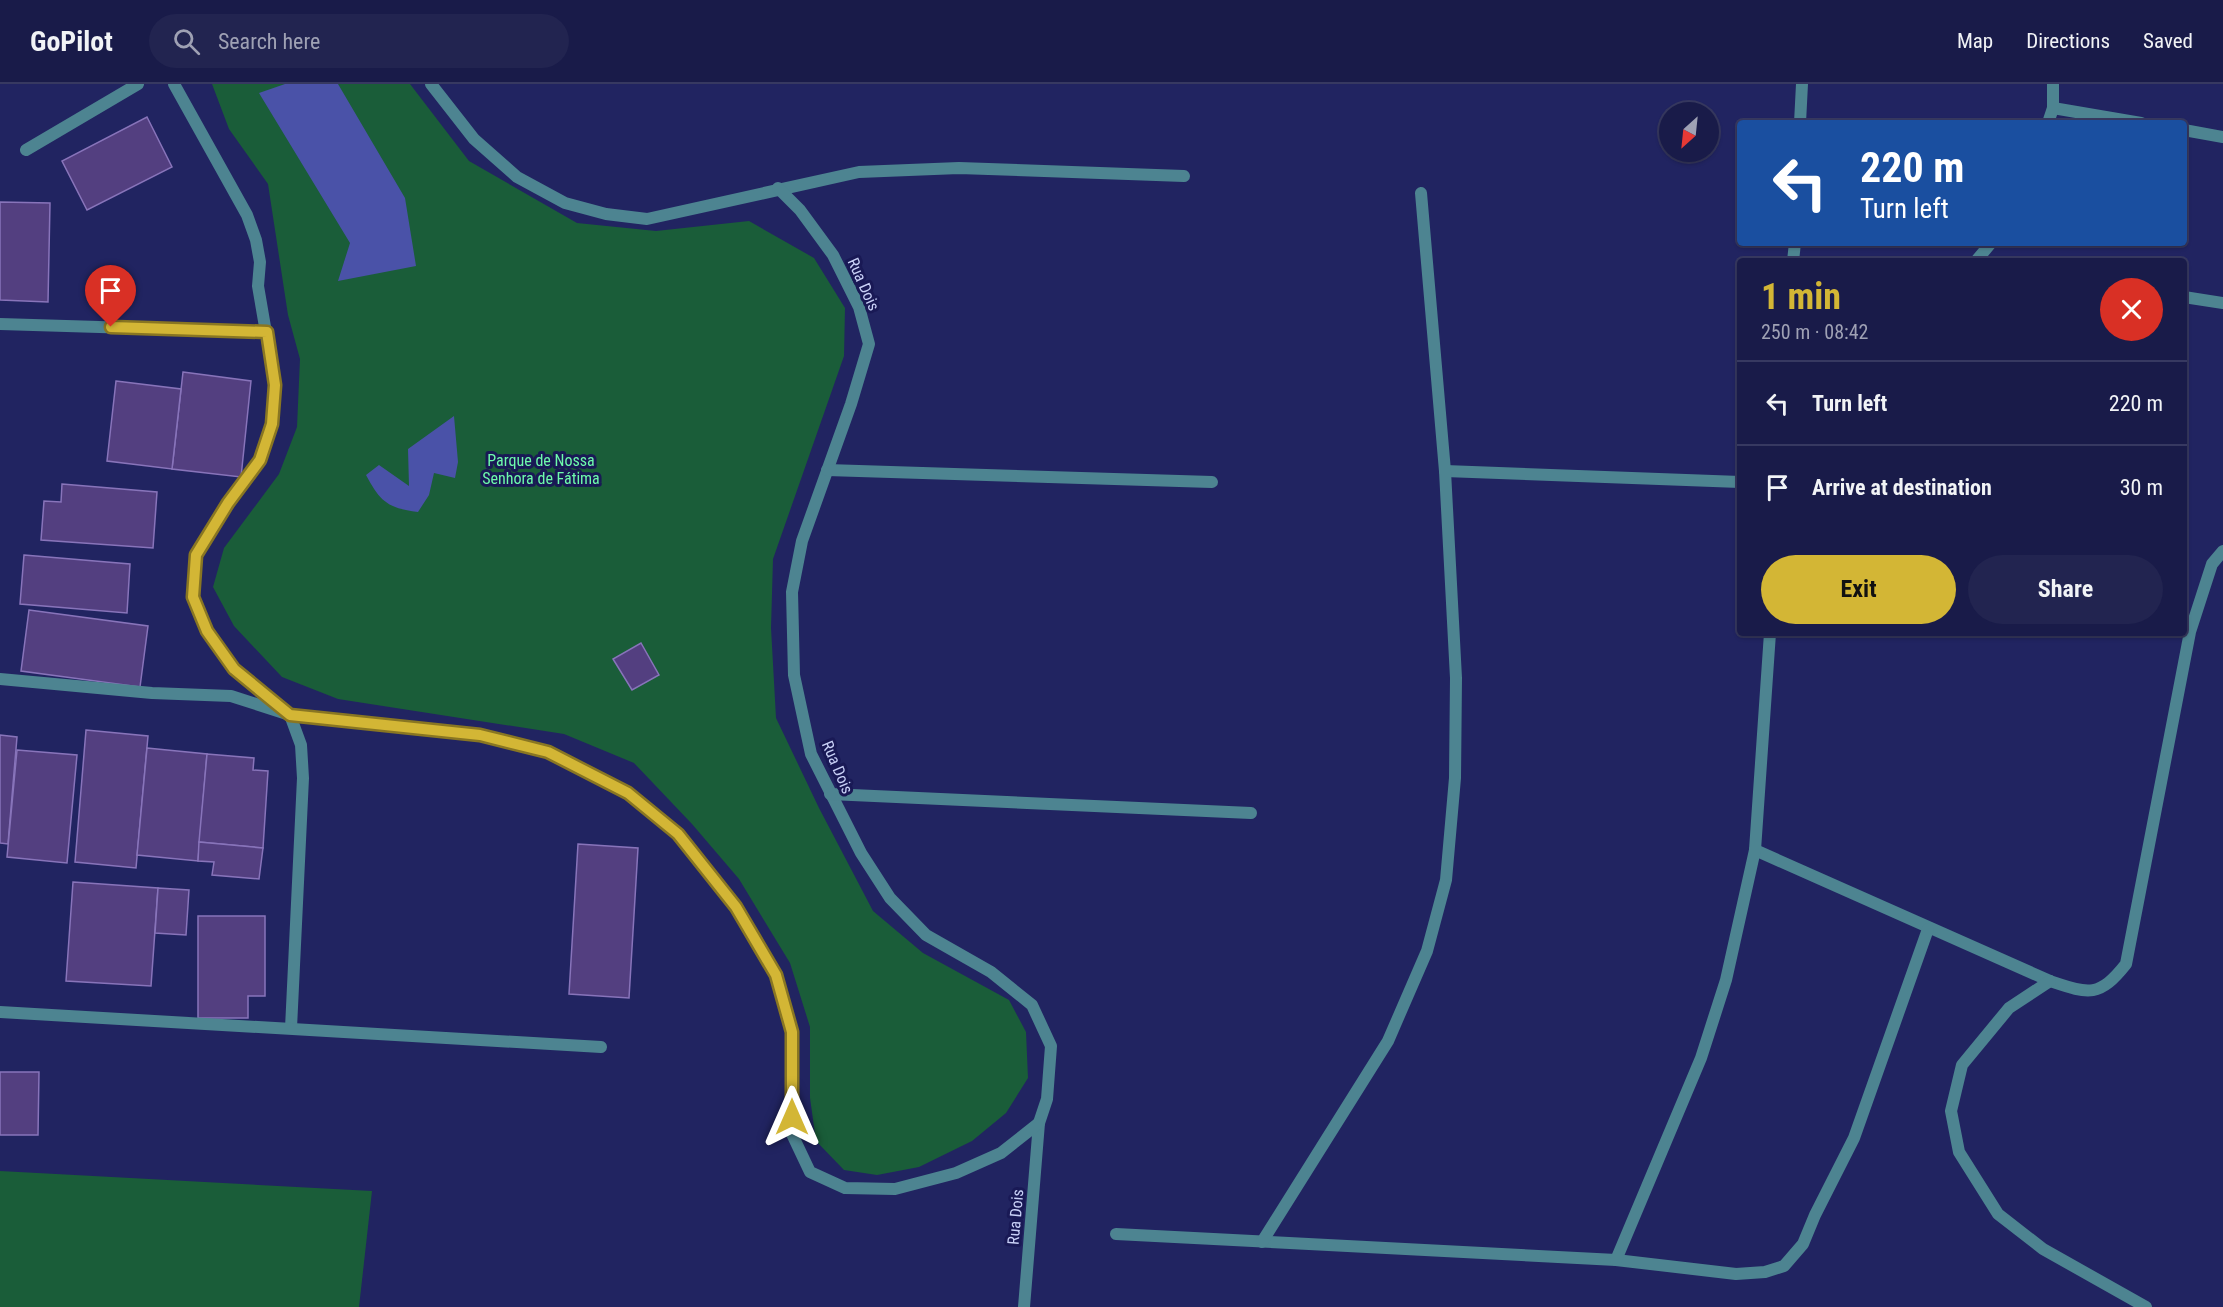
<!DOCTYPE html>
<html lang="en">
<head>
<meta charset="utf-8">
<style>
	body { margin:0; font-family:"Roboto Condensed",sans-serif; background:#222450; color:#f1f3f6; height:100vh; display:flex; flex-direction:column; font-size:22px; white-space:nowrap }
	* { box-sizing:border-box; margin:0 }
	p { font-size:20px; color:#9fa1b4 }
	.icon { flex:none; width:33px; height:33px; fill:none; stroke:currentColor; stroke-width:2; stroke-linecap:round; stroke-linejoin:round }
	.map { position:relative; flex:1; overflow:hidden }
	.details { position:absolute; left:1737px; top:174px; width:450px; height:378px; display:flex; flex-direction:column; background:#191b49; border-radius:6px; box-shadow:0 2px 4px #0004,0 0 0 2px #373961 }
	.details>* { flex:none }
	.banner { position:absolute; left:1737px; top:36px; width:450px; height:126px; border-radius:6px; box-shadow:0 2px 4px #0004,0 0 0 2px #373961; background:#1a4fa0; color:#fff; overflow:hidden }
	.needle { width:39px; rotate:207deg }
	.fabs { position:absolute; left:1659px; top:18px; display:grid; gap:12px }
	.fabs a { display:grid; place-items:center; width:60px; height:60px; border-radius:50%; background:#191b49; box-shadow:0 2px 4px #0004,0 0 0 2px #373961; font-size:30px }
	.pin { position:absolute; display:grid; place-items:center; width:51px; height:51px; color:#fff; margin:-62px -26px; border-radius:50% 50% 50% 0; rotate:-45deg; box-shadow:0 0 6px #0007 }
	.pin .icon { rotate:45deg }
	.me { position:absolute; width:66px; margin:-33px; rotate:0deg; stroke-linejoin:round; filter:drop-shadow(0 0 4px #0008) }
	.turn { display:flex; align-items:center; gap:21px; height:126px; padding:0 24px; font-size:27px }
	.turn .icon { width:78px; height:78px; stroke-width:2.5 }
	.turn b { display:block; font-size:42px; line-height:51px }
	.round { display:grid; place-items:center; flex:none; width:63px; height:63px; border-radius:32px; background:#222450 }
	.overview { display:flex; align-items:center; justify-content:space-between; height:102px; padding:0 24px }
	h1 { font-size:36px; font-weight:700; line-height:45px; color:#d3b635 }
	.button { display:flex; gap:12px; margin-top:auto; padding:12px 24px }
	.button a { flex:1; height:69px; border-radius:36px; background:#d3b635; color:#111; font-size:24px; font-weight:700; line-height:69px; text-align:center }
	.button a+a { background:#222450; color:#f1f3f6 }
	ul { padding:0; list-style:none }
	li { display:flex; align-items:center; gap:18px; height:84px; padding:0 24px; border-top:2px solid #373961 }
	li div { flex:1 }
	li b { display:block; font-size:22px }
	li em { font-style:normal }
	header { display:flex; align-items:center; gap:36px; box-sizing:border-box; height:84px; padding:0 30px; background:#191b49; border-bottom:2px solid #373961 }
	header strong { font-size:28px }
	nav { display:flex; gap:33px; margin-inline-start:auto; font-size:21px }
	.search { width:420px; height:54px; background:#222450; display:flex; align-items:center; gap:15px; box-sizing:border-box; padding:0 21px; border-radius:33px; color:#9fa1b4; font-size:22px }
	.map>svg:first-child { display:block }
	.green { fill:#1a5d39 }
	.water { fill:#4a52a8 }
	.building { fill:#533f80; stroke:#8874ba; stroke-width:1.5 }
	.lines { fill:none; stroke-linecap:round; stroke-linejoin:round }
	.minor { stroke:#4d8491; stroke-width:12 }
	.route-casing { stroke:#897622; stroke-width:15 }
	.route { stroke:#d3b635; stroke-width:10 }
	.labels { text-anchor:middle; stroke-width:6; stroke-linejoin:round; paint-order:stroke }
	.street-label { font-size:16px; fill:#c9d1f7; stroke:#191955 }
	.park-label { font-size:16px; fill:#6efbab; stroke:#191955 }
</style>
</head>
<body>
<header>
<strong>GoPilot</strong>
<div class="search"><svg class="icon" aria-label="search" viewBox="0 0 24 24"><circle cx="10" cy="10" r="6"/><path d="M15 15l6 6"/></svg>Search here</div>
<nav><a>Map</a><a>Directions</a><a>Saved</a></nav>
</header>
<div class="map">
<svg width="2223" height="1223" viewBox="0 0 2223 1223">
	<rect width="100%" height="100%" fill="#212461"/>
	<g class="green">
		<path d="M 212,0 L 410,0 L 469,77 L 577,139 L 656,147 L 749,137 L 814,174 L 845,224 L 844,272 L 773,475 L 771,544 L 776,634 L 819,724 L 873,827 L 923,869 L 1009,916 L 1026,948 L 1028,994 L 1006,1029 L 972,1057 L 919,1083 L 877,1091 L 844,1086 L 816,1057 L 810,1014 L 810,943 L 790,879 L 739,795 L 692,740 L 634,679 L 564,650 L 338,615 L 282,593 L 234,542 L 213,503 L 224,464 L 279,390 L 297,343 L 300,275 L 288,231 L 268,100 L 229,45 Z"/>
		<path d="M 0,1087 L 372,1107 L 359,1223 L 0,1223 Z"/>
	</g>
	<g class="water">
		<path d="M 285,0 L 338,0 L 405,114 L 416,182 L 338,197 L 350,159 L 259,9 Z"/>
		<path d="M 454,332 L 458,378 L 455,394 L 434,389 L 429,411 L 418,428 C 387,424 380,417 366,391 L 379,381 L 409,402 L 408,365 Z"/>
	</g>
	<g class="building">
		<path d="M 147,33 L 172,83 L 87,126 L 62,77 Z"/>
		<path d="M 0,118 L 50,119 L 48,218 L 0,216 Z"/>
		<path d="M 183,288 L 251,297 L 241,393 L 172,385 Z"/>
		<path d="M 116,297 L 181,305 L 172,385 L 107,377 Z"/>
		<path d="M 62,400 L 157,408 L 153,464 L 41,456 L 44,417 L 61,418 Z"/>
		<path d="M 24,471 L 130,480 L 127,529 L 20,520 Z"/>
		<path d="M 29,526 L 148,542 L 140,603 L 21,587 Z"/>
		<path d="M 641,559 L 659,591 L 632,606 L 613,575 Z"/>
		<path d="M 86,646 L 148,652 L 136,784 L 75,778 Z"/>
		<path d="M 0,651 L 17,653 L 8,760 L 0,759 Z"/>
		<path d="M 147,664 L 207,670 L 198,777 L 137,771 Z"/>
		<path d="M 17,666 L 77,671 L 67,779 L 7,773 Z"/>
		<path d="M 207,670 L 254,674 L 253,686 L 268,687 L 263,764 L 199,758 Z"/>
		<path d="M 199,758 L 263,764 L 259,795 L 212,791 L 214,778 L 198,777 Z"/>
		<path d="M 578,760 L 638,764 L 629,914 L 569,910 Z"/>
		<path d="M 73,798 L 158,804 L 151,902 L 66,897 Z"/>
		<path d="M 158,804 L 189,806 L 186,851 L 155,849 Z"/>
		<path d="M 198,832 L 265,832 L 265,912 L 248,912 L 248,934 L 198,934 Z"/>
		<path d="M 0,988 L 39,988 L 38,1051 L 0,1051 Z"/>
	</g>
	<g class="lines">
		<g class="minor">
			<path d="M 174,0 L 247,131 L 256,156 L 260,178 L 258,202 L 275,301 L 272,340 L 259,376 L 228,419 L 196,471 L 193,513 L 207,547 L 234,585 L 290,631 L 301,661 L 303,694 L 291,944"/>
			<path d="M 431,0 L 474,55 L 517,93 L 565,119 L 606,130 L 647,135 L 859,88 L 959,84 L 1184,92"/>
			<path d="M 2053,24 L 2141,39"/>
			<path d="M 1800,39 L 1802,0"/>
			<path d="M 2048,39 L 2053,24 L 2053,0"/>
			<path d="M 2184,46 L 2223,53"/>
			<path d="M 26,66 L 138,0"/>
			<path d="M 778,104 L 800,126 L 833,171 L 859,223 L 869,260 L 851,320 L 802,457 L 792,508 L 794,591 L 811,670 L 861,769 L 890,814 L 926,851 L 991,888 L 1032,921 L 1051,962 L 1047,1015 L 1039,1039 L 1024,1223"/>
			<path d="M 1793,177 L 1795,159"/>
			<path d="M 1976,177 L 1991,159"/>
			<path d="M 2184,213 L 2223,219"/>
			<path d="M 0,240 L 267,248"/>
			<path d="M 827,386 L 1212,398"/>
			<path d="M 1445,387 L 1740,398"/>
			<path d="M 0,595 L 152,609 L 231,612 L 290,631 L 480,651 L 548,668 L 628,709 L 678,750 L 736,823 L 776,891 L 792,948 L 792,1050 L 810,1088 L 845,1104 L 895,1105 L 956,1089 L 1001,1069 L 1039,1039"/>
			<path d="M 830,710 L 1251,729"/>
			<path d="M 1755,766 L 2050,897 C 2089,910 2099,914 2126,880 L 2190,548 L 2212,480 L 2223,467"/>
			<path d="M 2050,897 L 2009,924 L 1962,981 L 1951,1027 L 1959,1068 L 1998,1130 L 2043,1165 L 2146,1223"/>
			<path d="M 0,928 L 601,963"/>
			<path d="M 1116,1150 L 1616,1176 L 1736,1190 L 1765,1188 L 1784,1182 L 1803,1160 L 1815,1131 L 1854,1054 L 1928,845"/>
			<path d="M 1262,1158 L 1388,957 L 1427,867 L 1446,796 L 1455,694 L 1456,594 L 1445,387 L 1421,109"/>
			<path d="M 1616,1176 L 1701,974 L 1726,896 L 1755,766 L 1770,549"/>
		</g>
	</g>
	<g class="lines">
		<g class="route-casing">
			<path id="route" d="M 111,243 L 267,248 L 275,301 L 272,340 L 260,376 L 228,419 L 196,471 L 193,513 L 207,547 L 234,585 L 290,631 L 480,651 L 548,668 L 628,709 L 678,750 L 736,823 L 776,891 L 792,948 L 792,1033"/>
		</g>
		<use href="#route" class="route"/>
	</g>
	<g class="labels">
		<g class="street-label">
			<text transform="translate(864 200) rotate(66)" y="6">Rua Dois</text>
			<text transform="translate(838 683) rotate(67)" y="6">Rua Dois</text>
			<text transform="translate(1015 1133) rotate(-85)" y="6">Rua Dois</text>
		</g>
		<g class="park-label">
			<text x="541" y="382">Parque de Nossa<tspan x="541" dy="18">Senhora de Fátima</tspan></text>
		</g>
	</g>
</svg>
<div class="fabs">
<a><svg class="needle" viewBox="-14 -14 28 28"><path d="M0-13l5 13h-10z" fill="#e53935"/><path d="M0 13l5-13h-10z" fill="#9fa1b4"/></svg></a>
</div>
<div class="pin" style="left:111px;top:243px;background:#d93025"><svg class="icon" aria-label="arrive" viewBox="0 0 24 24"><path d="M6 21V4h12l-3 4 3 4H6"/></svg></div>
<svg class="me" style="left:792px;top:1033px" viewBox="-20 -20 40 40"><path d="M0-17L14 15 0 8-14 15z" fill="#d3b635" stroke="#fff" stroke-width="4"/></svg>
<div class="banner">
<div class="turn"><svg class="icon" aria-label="left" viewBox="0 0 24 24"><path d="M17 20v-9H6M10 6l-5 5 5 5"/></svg><div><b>220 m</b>Turn left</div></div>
</div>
<section class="details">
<div class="overview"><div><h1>1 min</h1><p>250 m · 08:42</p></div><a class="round" style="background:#d93025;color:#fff"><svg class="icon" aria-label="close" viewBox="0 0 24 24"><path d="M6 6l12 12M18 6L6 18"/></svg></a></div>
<ul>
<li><svg class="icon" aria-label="left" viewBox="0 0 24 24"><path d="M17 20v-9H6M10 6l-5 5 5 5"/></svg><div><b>Turn left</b></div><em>220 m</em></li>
<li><svg class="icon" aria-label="arrive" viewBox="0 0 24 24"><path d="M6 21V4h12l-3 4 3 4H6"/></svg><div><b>Arrive at destination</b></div><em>30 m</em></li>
</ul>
<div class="button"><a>Exit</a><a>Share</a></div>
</section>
</div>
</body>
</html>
